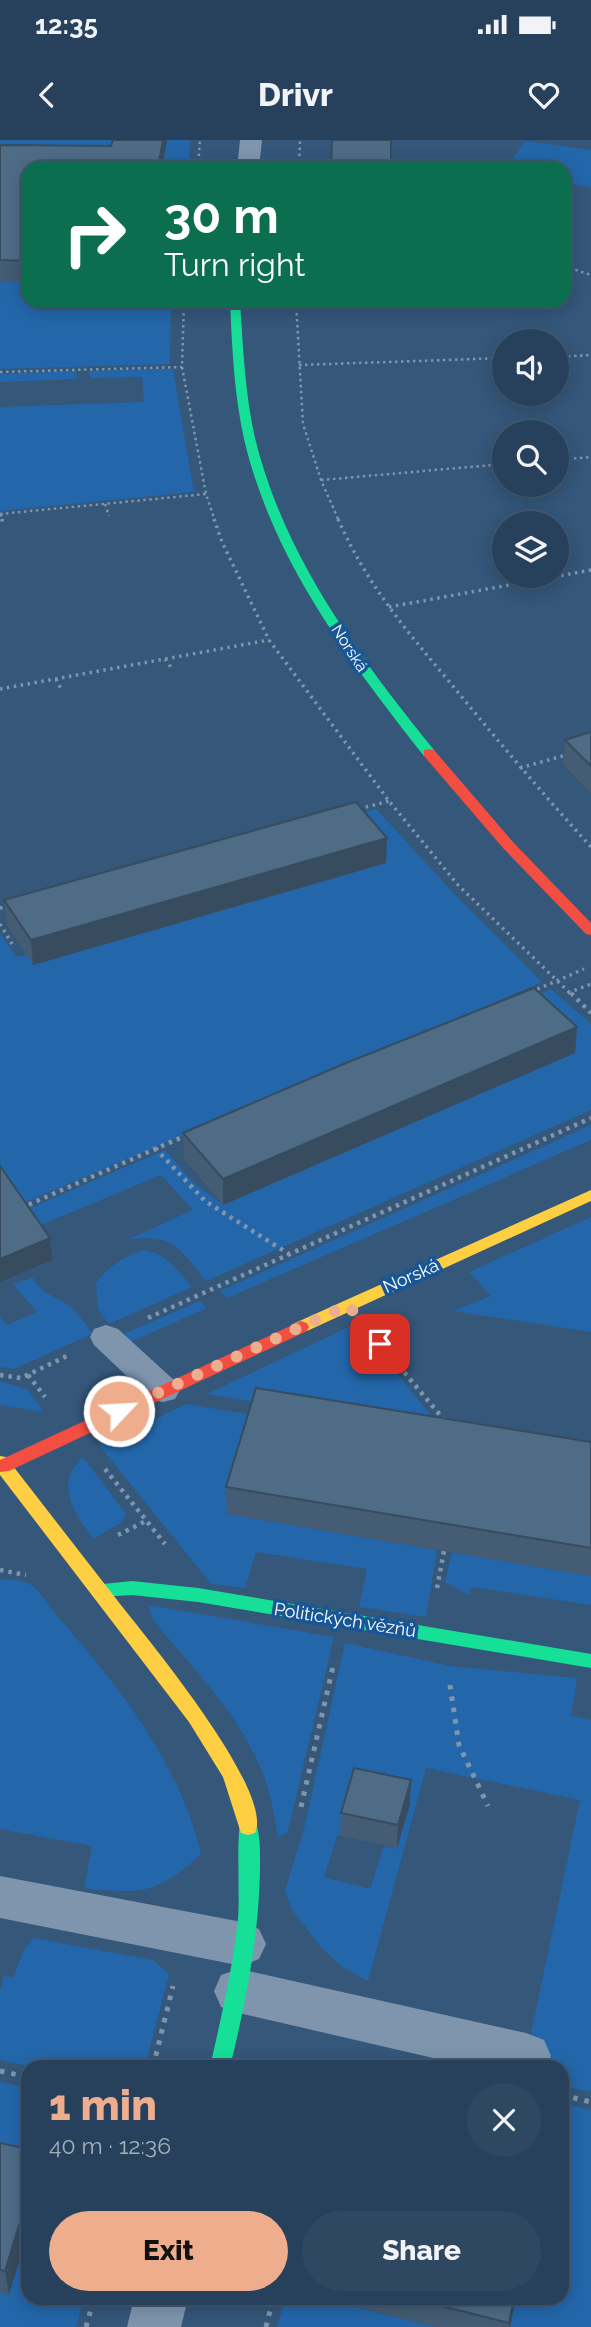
<!DOCTYPE html>
<html lang="en">
<head>
<meta charset="utf-8">
<style>
	body { margin:0; font-family:Raleway,sans-serif; background:#2f4862; color:#f1f3f6; height:100vh; display:flex; flex-direction:column; font-size:26px; white-space:nowrap }
	* { box-sizing:border-box; margin:0 }
	p { font-size:23px; color:#a4afbb }
	.icon { flex:none; width:38px; height:38px; fill:none; stroke:currentColor; stroke-width:2; stroke-linecap:round; stroke-linejoin:round }
	.map { position:relative; flex:1; overflow:hidden }
	.sheet { position:absolute; left:21px; top:1920px; width:548px; height:245px; display:flex; flex-direction:column; background:#27415c; border-radius:21px; box-shadow:0 4px 18px #0003,0 0 0 2px #435a72 }
	.sheet>* { flex:none }
	.hud { position:absolute; left:21px; top:21px; width:550px; height:147px; border-radius:21px; box-shadow:0 4px 18px #0003,0 0 0 2px #435a72; background:#0b6e4f; color:#fff; overflow:hidden }
	.controls { position:absolute; left:492px; top:189px; display:grid; gap:14px }
	.controls a { display:grid; place-items:center; width:77px; height:77px; border-radius:50%; background:#27415c; box-shadow:0 4px 18px #0003,0 0 0 2px #435a72; font-size:35px }
	.pin { position:absolute; display:grid; place-items:center; width:60px; height:60px; color:#fff; margin:-30px; border-radius:14px; box-shadow:0 4px 10px #0006 }
	.me { position:absolute; width:77px; margin:-38px; rotate:65deg; stroke-linejoin:round; filter:drop-shadow(0 0 5px #0008) }
	.turn { display:flex; align-items:center; gap:24px; height:147px; padding:0 28px; font-size:32px }
	.turn .icon { width:91px; height:91px; stroke-width:2.5 }
	.turn b { display:block; font-size:49px; line-height:60px }
	.round { display:grid; place-items:center; flex:none; width:74px; height:74px; border-radius:37px; background:#2f4862 }
	.summary { display:flex; align-items:center; justify-content:space-between; height:119px; padding:0 28px }
	h1 { font-size:42px; font-weight:800; line-height:52px; color:#eead8d }
	.action { display:flex; gap:14px; margin-top:auto; padding:14px 28px }
	.action a { flex:1; height:80px; border-radius:42px; background:#eead8d; color:#111; font-size:28px; font-weight:800; line-height:80px; text-align:center }
	.action a+a { background:#2f4862; color:#f1f3f6 }
	.status { display:flex; justify-content:space-between; align-items:center; height:49px; padding:0 35px; background:#27415c; direction:ltr }
	.status svg { height:19px; fill:currentColor }
	header { display:flex; justify-content:space-between; align-items:center; height:91px; padding:0 28px; background:#27415c; font-size:32px; font-weight:800 }
	.map>svg:first-child { display:block }
	.green { fill:#2367aa; fill-rule:evenodd }
	.lines { fill:none; stroke-linecap:round; stroke-linejoin:round }
	.path-far3 { stroke:#7e95ad; stroke-width:2.5; stroke-dasharray:2.5 3.5; stroke-linecap:butt }
	.path-far2 { stroke:#7e95ad; stroke-width:3.5; stroke-dasharray:2.5 4.5; stroke-linecap:butt }
	.path-far1 { stroke:#7e95ad; stroke-width:4.5; stroke-dasharray:3.5 5; stroke-linecap:butt }
	.path { stroke:#7e95ad; stroke-width:5; stroke-dasharray:4.5 7; stroke-linecap:butt }
	.lane { fill:#7e95ad; fill-rule:evenodd }
	.street { fill:#7e95ad; fill-rule:evenodd }
	.fast { fill:#16e098; fill-rule:evenodd }
	.slow { fill:#ffcf43; fill-rule:evenodd }
	.jam { fill:#f24e42; fill-rule:evenodd }
	.wall { fill:#445d74 }
	.shaded-wall { fill:#374c5e }
	.building { fill:#4f6c87; stroke:#374c5e; stroke-width:2 }
	.route { stroke:#eead8d; stroke-width:12; stroke-dasharray:0 21.6 }
	.labels { text-anchor:middle; stroke-width:7; stroke-linejoin:round; paint-order:stroke }
	.far-street-label { font-size:16px; fill:#fff; stroke:#175697 }
	.street-label { font-size:18px; fill:#fff; stroke:#175697 }
</style>
</head>
<body>
<div class="status"><b>12:35</b><svg viewBox="0 0 49 12"><path d="M0 12V9h3v3zM5 12V6h3v6zM10 12V3h3v9zM15 12V0h3v12zM26 1h20v11H26zM47 4h2v5h-2z"/></svg></div>
<header><svg class="icon" aria-label="back" viewBox="0 0 24 24"><path d="M15 5l-7 7 7 7"/></svg>Drivr<svg class="icon" aria-label="heart" viewBox="0 0 24 24"><path d="M12 20l-8-8c-3-5 5-10 8-4 3-6 11-1 8 4z"/></svg></header>
<div class="map">
<svg width="591" height="2187" viewBox="0 0 591 2187">
	<rect width="100%" height="100%" fill="#34577a"/>
	<g class="green">
		<path d="M 0,0 L 190,0 L 189,19 L 0,17 Z"/>
		<path d="M 525,1 L 591,10 L 591,47 L 564,43 L 564,28 L 506,28 Z"/>
		<path d="M 0,142 L 28,142 L 28,161 L 171,161 L 170,224 L 0,229 Z"/>
		<path d="M 173,229 L 194,352 L 0,371 L 0,267 L 144,262 L 142,237 L 90,238 L 89,231 Z"/>
		<path d="M 76,231 L 77,239 L 0,242 L 0,234 Z"/>
		<path d="M 376,669 L 458,758 L 542,842 L 0,1073 L 0,793 L 16,817 L 27,815 L 33,825 L 386,723 L 320,684 Z"/>
		<path d="M 551,849 L 591,884 L 591,970 L 206,1141 C 180,1108 172,1093 127,1100 L 193,1070 L 161,1035 L 31,1089 L 0,1081 L 165,1010 L 193,1042 L 223,1065 L 461,886 Z"/>
		<path d="M 591,985 L 591,1000 L 227,1158 L 220,1151 Z"/>
		<path d="M 591,1077 L 591,1192 L 453,1171 L 491,1156 L 469,1132 Z"/>
		<path d="M 142,1110 C 166,1112 177,1130 192,1147 L 109,1184 L 98,1169 L 96,1143 C 109,1126 122,1118 142,1110 Z"/>
		<path d="M 33,1138 C 42,1154 52,1155 67,1164 C 78,1171 85,1184 92,1194 L 14,1229 L 0,1227 L 0,1177 L 7,1185 L 37,1172 L 13,1144 Z"/>
		<path d="M 200,1161 L 207,1168 L 128,1203 L 121,1195 Z"/>
		<path d="M 357,1183 L 440,1287 L 307,1271 L 207,1254 Z"/>
		<path d="M 0,1241 L 27,1249 L 44,1272 L 0,1265 Z"/>
		<path d="M 187,1264 L 257,1276 L 227,1374 L 437,1410 L 426,1477 L 359,1467 L 367,1429 L 256,1412 L 245,1448 L 211,1444 L 99,1305 Z"/>
		<path d="M 83,1317 L 126,1374 L 121,1383 L 93,1399 C 75,1374 53,1343 83,1317 Z"/>
		<path d="M 452,1412 L 591,1436 L 591,1465 L 472,1447 L 469,1455 L 445,1442 Z"/>
		<path d="M 0,1439 C 9,1440 24,1440 31,1445 C 42,1452 50,1469 59,1478 C 120,1548 179,1622 201,1714 C 156,1755 142,1754 84,1748 L 92,1706 L 0,1689 Z"/>
		<path d="M 148,1465 L 334,1497 L 288,1691 L 278,1698 C 274,1671 269,1644 257,1620 C 233,1568 190,1525 154,1481 Z"/>
		<path d="M 345,1503 L 450,1526 L 577,1538 L 571,1576 L 591,1580 L 591,1950 L 588,1952 L 562,1945 L 562,1927 L 524,1927 L 580,1660 L 426,1628 L 368,1841 L 341,1826 L 322,1808 L 292,1770 L 285,1750 L 304,1689 ZM 410,1664 L 397,1709 L 384,1706 L 370,1749 L 324,1737 L 337,1696 Z"/>
		<path d="M 33,1798 L 153,1820 L 169,1834 L 145,1927 L 32,1927 L 0,1920 L 0,1851 L 4,1836 L 13,1838 L 24,1810 Z"/>
		<path d="M 0,1942 L 28,1948 L 28,2033 L 0,2027 Z"/>
		<path d="M 562,1963 L 591,1970 L 591,2187 L 510,2187 L 516,2158 L 562,2158 Z"/>
		<path d="M 28,2092 L 28,2158 L 84,2158 L 76,2187 L 0,2187 L 0,2153 L 9,2154 Z"/>
		<path d="M 285,2158 L 336,2158 L 335,2162 L 435,2187 L 277,2187 Z"/>
	</g>
	<g class="lines">
		<g class="path-far3">
			<path d="M 158,21 L 199,21"/>
			<path d="M 198,28 L 200,0"/>
			<path d="M 299,28 L 300,0"/>
			<path d="M 564,126 L 591,135"/>
			<path d="M 184,161 L 182,227 L 206,354 L 215,381"/>
			<path d="M 296,161 L 303,284 L 321,340 L 339,381"/>
			<path d="M 556,217 L 591,215"/>
			<path d="M 299,225 L 504,218"/>
			<path d="M 0,232 L 182,227"/>
			<path d="M 556,320 L 591,317"/>
			<path d="M 321,340 L 504,324"/>
			<path d="M 105,364 L 109,376"/>
			<path d="M 0,374 L 206,354"/>
			<path d="M 1,374 L 2,381"/>
		</g>
		<g class="path-far2">
			<path d="M 2,379 L 3,386"/>
			<path d="M 214,379 L 222,402 L 269,500 L 389,661 L 458,745 L 572,855"/>
			<path d="M 338,379 C 367,445 406,490 452,545 C 497,600 543,654 591,707"/>
			<path d="M 389,467 L 591,430"/>
			<path d="M 165,519 L 173,530"/>
			<path d="M 56,539 L 62,551"/>
			<path d="M 0,549 L 269,500"/>
			<path d="M 520,628 L 566,615"/>
			<path d="M 359,669 L 389,661"/>
			<path d="M 0,768 L 10,766"/>
			<path d="M 0,784 L 12,804"/>
			<path d="M 531,852 L 584,829"/>
			<path d="M 568,853 L 591,844"/>
		</g>
		<g class="path-far1">
			<path d="M 571,853 L 591,873"/>
			<path d="M 155,1008 L 205,1061 L 289,1114"/>
			<path d="M 21,1068 L 187,995"/>
			<path d="M 148,1178 L 591,978"/>
			<path d="M 377,1200 L 446,1282"/>
			<path d="M 0,1235 L 21,1238 L 67,1216"/>
			<path d="M 28,1235 L 45,1257"/>
			<path d="M 105,1329 L 165,1404"/>
			<path d="M 118,1395 L 146,1381"/>
			<path d="M 0,1430 L 26,1435"/>
			<path d="M 437,1448 L 444,1411"/>
		</g>
		<g class="path">
			<path d="M 450,1545 L 459,1605 L 488,1666"/>
			<path d="M 301,1667 L 334,1522"/>
			<path d="M 153,1927 L 173,1846"/>
			<path d="M 305,1927 L 317,1922"/>
			<path d="M 0,1931 L 28,1937"/>
			<path d="M 562,1955 L 591,1962"/>
			<path d="M 86,2187 L 94,2158"/>
			<path d="M 266,2187 L 273,2158"/>
		</g>
		<path class="lane" d="M 106,1185 L 118,1189 L 175,1241 L 180,1250 L 175,1259 L 163,1262 L 151,1259 L 94,1205 L 90,1197 L 94,1189 Z"/>
		<g class="street">
			<path d="M 240,0 L 262,0 L 259,28 L 237,28 Z"/>
			<path d="M 0,1736 L 242,1782 L 259,1789 L 266,1804 L 259,1819 L 242,1826 L 0,1778 Z"/>
			<path d="M 239,1829 L 526,1893 L 544,1900 L 551,1916 L 546,1927 L 472,1927 L 239,1873 L 221,1867 L 214,1851 L 221,1835 Z"/>
			<path d="M 134,2158 L 188,2158 L 181,2187 L 127,2187 Z"/>
		</g>
		<g class="fast">
			<path d="M 230,161 L 240,161 C 243,207 245,254 255,298 C 284,417 359,517 434,610 L 434,616 L 424,616 C 349,521 272,419 244,299 C 234,254 232,207 230,161 Z"/>
			<path d="M 132,1441 L 198,1448 L 591,1514 L 591,1528 L 198,1462 L 132,1455 L 99,1457 L 93,1455 L 90,1450 L 93,1445 Z"/>
			<path d="M 248,1679 L 255,1681 C 261,1695 260,1714 260,1729 C 259,1796 246,1862 230,1927 L 210,1927 C 221,1878 233,1828 238,1778 C 240,1759 236,1692 241,1681 Z"/>
		</g>
		<g class="slow">
			<path d="M 591,1050 L 591,1061 L 307,1191 L 295,1191 L 293,1187 L 295,1183 Z"/>
			<path d="M 0,1316 L 6,1317 C 43,1365 80,1412 117,1460 C 145,1496 275,1651 255,1693 L 248,1695 L 241,1693 L 223,1637 L 189,1582 L 0,1335 Z"/>
		</g>
		<g class="jam">
			<path d="M 429,609 L 434,610 L 513,702 L 591,783 L 591,795 L 586,794 L 503,708 L 424,616 L 424,610 Z"/>
			<path d="M 301,1181 L 307,1183 L 309,1187 L 307,1191 L 9,1331 L 0,1332 L 0,1320 Z"/>
		</g>
	</g>
	<g class="wall">
		<path d="M 113,0 L 167,0 L 162,28 L 28,28 L 28,142 L 0,142 L 0,5 L 111,6 Z"/>
		<path d="M 591,592 L 591,653 L 563,624 L 565,600 Z"/>
		<path d="M 386,723 L 33,825 L 7,785 L 4,760 Z"/>
		<path d="M 577,887 L 575,913 L 223,1065 L 184,1019 L 183,993 Z"/>
		<path d="M 591,1302 L 591,1436 L 227,1374 L 226,1347 Z"/>
		<path d="M 410,1664 L 397,1708 L 340,1696 L 341,1673 Z"/>
		<path d="M 0,2003 L 9,2155 L 0,2153 Z"/>
		<path d="M 335,2158 L 516,2158 L 510,2187 L 435,2187 L 335,2161 Z"/>
	</g>
	<g class="shaded-wall">
		<path d="M 163,0 L 167,0 L 162,28 L 158,28 Z"/>
		<path d="M 387,698 L 386,723 L 33,825 L 31,800 Z"/>
		<path d="M 577,887 L 575,913 L 223,1065 L 223,1039 Z"/>
		<path d="M 50,1098 L 52,1120 L 0,1142 L 0,1119 Z"/>
		<path d="M 411,1640 L 410,1664 L 397,1708 L 398,1685 Z"/>
		<path d="M 28,2056 L 28,2092 L 9,2155 L 5,2131 Z"/>
		<path d="M 514,2158 L 516,2158 L 510,2187 L 509,2187 Z"/>
	</g>
	<g class="building">
		<path d="M 113,0 L 163,0 L 158,28 L 28,28 L 28,121 L 0,120 L 0,5 L 111,6 Z"/>
		<path d="M 332,0 L 391,0 L 391,28 L 331,28 Z"/>
		<path d="M 591,592 L 591,626 L 565,600 Z"/>
		<path d="M 356,662 L 387,698 L 31,800 L 4,760 Z"/>
		<path d="M 534,848 L 577,887 L 223,1039 L 183,993 L 346,923 Z"/>
		<path d="M 0,1026 L 50,1098 L 0,1119 Z"/>
		<path d="M 256,1248 L 591,1302 L 591,1408 L 226,1347 Z"/>
		<path d="M 354,1628 L 411,1640 L 398,1685 L 341,1673 Z"/>
		<path d="M 0,2003 L 28,2009 L 28,2056 L 5,2131 L 0,2130 Z"/>
		<path d="M 410,2158 L 514,2158 L 509,2183 Z"/>
	</g>
	<g class="lines">
		<path class="route" d="M 119,1271 L 348,1165 L 380,1204"/>
	</g>
	<g class="labels">
		<g class="far-street-label">
			<text transform="translate(350 508) rotate(57)" y="6">Norská</text>
		</g>
		<g class="street-label">
			<text transform="translate(411 1136) rotate(-24)" y="6">Norská</text>
			<text transform="translate(345 1480) rotate(9)" y="6">Politických vězňů</text>
		</g>
	</g>
</svg>
<div class="controls">
<a><svg class="icon" aria-label="sound" viewBox="0 0 24 24"><path d="M4 9h4l5-4v14l-5-4H4zM17 9q2 3 0 6"/></svg></a>
<a><svg class="icon" aria-label="search" viewBox="0 0 24 24"><circle cx="10" cy="10" r="6"/><path d="M15 15l6 6"/></svg></a>
<a><svg class="icon" aria-label="layers" viewBox="0 0 24 24"><path d="M12 4l9 5-9 5-9-5zM3 14l9 5 9-5"/></svg></a>
</div>
<div class="pin" style="left:380px;top:1204px;background:#d93025"><svg class="icon" aria-label="arrive" viewBox="0 0 24 24"><path d="M6 21V4h12l-3 4 3 4H6"/></svg></div>
<svg class="me" style="left:119px;top:1271px" viewBox="-20 -20 40 40"><circle r="17" fill="#eead8d" stroke="#fff" stroke-width="3"/><path d="M0-11L8 9 0 5-8 9z" fill="#fff"/></svg>
<div class="hud">
<div class="turn"><svg class="icon" aria-label="right" viewBox="0 0 24 24"><path d="M7 20v-9h11M14 6l5 5-5 5"/></svg><div><b>30 m</b>Turn right</div></div>
</div>
<section class="sheet">
<div class="summary"><div><h1>1 min</h1><p>40 m · 12:36</p></div><a class="round"><svg class="icon" aria-label="close" viewBox="0 0 24 24"><path d="M6 6l12 12M18 6L6 18"/></svg></a></div>
<div class="action"><a>Exit</a><a>Share</a></div>
</section>
</div>
</body>
</html>
